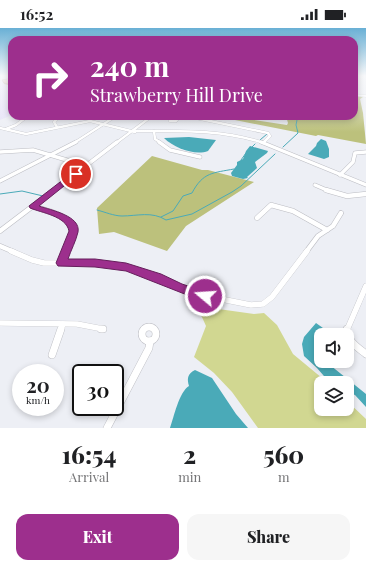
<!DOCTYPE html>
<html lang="en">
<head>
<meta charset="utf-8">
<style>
	body { margin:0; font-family:"Playfair Display",serif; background:#f6f6f6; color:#202124; height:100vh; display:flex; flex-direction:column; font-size:15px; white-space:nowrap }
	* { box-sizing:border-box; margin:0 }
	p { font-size:13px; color:#757577 }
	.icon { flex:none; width:22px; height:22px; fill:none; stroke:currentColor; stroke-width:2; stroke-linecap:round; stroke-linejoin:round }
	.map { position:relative; height:400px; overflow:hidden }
	.details { display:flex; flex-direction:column; background:#fff; flex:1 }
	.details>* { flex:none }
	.banner { position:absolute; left:8px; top:8px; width:350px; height:84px; border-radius:12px; box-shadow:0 2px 6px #0003; background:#9d2f8d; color:#fff; overflow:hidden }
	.tools { position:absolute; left:314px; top:300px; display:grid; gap:8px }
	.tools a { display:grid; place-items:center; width:40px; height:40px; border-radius:8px; background:#fff; box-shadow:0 2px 6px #0003; font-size:20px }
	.speed { position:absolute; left:12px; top:336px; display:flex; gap:8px; font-size:20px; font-weight:700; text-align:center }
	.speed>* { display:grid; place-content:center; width:52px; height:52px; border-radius:50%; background:#fff; box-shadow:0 2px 6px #0003; line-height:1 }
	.speed small { font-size:10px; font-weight:400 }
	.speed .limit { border:2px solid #111; border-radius:6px; background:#fff; color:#111 }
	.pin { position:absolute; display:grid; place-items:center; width:34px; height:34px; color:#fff; margin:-17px; border:2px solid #fff; border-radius:50%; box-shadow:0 1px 4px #0007 }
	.me { position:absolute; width:44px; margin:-22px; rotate:288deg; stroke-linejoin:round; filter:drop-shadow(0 0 3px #0008) }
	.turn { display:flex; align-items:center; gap:14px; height:84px; padding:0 16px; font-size:18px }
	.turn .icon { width:52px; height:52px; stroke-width:2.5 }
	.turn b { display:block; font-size:28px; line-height:34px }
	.eta { display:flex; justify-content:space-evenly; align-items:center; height:68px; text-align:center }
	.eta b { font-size:24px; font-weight:800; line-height:28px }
	.primary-button { display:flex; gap:8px; margin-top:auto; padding:8px 16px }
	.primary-button a { flex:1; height:46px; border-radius:12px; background:#9d2f8d; color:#fff; font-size:16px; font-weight:800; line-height:46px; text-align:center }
	.primary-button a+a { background:#f6f6f6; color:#202124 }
	.status { display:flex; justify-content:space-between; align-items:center; height:28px; padding:0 20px; background:#fff; direction:ltr }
	.status svg { height:11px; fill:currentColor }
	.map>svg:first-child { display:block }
	.education { fill:#e6e2f8 }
	.green { fill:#d1d791 }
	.forest { fill:#bcc17c }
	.water { fill:#4aaab8 }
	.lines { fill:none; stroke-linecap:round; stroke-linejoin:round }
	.stream { stroke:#4aaab8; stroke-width:1 }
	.minor-far5-casing { stroke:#bcbdc3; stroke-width:2.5 }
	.minor-far4-casing { stroke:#bcbdc3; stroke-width:3 }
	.minor-far3-casing { stroke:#bcbdc3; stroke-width:4.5 }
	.minor-far2-casing { stroke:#bcbdc3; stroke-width:5.5 }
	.minor-far1-casing { stroke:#bcbdc3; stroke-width:6 }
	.minor-casing { stroke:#bcbdc3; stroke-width:8 }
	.minor-far5 { stroke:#fff; stroke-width:2 }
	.minor-far4 { stroke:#fff; stroke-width:2.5 }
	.minor-far3 { stroke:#fff; stroke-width:3.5 }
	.minor-far2 { stroke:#fff; stroke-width:4.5 }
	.minor-far1 { stroke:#fff; stroke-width:5.5 }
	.minor { stroke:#fff; stroke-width:7 }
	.wall { fill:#ca9871 }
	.building { fill:#ebb183; stroke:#a47c5c }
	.route { fill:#9d2f8d; stroke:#661f5c }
</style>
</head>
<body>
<div class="status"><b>16:52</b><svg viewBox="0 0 49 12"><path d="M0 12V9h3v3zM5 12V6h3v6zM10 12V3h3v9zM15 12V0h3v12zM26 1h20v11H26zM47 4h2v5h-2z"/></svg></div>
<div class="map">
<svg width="366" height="400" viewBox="0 0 366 400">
	<rect width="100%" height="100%" fill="#edeff5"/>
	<path class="education" d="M 0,48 L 12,48 L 12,87 L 0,92 Z"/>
	<path class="green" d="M 197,278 L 254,286 L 264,285 L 277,297 L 293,326 L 328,355 L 321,355 L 321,381 L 347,381 L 347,373 L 366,391 L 366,400 L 258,400 L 232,364 L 214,345 L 194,329 L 206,298 Z"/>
	<g class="forest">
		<path d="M 354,67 L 363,69 L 360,71 L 363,85 L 366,116 L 318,107 L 316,108 L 220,89 L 235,89 L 287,97 L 288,95 L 286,88 L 354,88 Z"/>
		<path d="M 152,128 L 202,142 L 208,142 L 254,154 L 186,198 L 167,223 L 114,204 L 99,206 L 97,180 Z"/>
	</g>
	<g class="water">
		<path d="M 189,109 L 216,112 L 208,123 C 195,128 174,120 164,110 Z"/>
		<path d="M 321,111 L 326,113 L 329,121 L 329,129 L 324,131 L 308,126 L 316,118 L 317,115 Z"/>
		<path d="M 250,118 L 268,123 L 267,125 L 255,134 L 257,140 L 247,149 L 248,150 L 243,151 L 232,148 L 231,145 L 237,137 L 237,134 L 243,131 L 246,123 Z"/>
		<path d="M 316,295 L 323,300 L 326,307 L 321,307 L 321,333 L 325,333 L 366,366 L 366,379 L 355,367 L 347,364 L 347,355 L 330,355 L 317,340 L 304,328 L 302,316 L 304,309 Z"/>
		<path d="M 195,342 L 212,350 L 236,386 L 248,400 L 170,400 C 174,389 179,364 189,358 C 187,351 187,346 195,342 Z"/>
	</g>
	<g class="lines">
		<g class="stream">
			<path d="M 260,112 L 267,106"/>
			<path d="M 252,119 L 255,116"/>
			<path d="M 283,119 L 298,105 L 296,97 L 297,92 L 291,88"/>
			<path d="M 241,132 L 246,125"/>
			<path d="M 0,166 L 22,163 L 43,168"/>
			<path d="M 97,182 C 105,184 114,188 122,188 C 137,188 152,183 166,192 L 192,186 L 232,164 L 241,158 L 275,126"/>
			<path d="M 161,189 L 173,183 L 183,168 L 192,165 C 203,144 213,145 234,141"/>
		</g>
		<g class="minor-far5-casing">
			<path id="minor-far5" d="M 354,67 L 366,68"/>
		</g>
		<g class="minor-far4-casing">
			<g id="minor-far4">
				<path d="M 175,88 L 170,93 L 176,93 L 180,88"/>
				<path d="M 186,88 L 268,105 L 270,108 L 263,115"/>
				<path d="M 57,99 L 54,94 L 60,88"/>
				<path d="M 0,100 L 26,106 L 90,93 L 135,104"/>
				<path d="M 6,101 L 16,97 L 28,88"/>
				<path d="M 133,103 C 178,103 221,101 264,115"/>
				<path d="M 154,103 L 155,111 L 161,115"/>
				<path d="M 74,115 L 116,88"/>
				<path d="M 116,115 L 152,88"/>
			</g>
		</g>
		<g class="minor-far3-casing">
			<g id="minor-far3">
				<path d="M 159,114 L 170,122 L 200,129"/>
				<path d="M 261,114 L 366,157"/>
				<path d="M 0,124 L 33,122 L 87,138"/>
				<path d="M 340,147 L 353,134 L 355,125 L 366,124"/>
				<path d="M 0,153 L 76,114"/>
				<path d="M 315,157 L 329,163"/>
				<path d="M 53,163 L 117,114"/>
			</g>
		</g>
		<g class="minor-far2-casing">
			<g id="minor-far2">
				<path d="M 326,162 L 347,168 L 366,166"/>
				<path d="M 33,178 C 61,187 83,189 66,224"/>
				<path d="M 257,190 L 271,177 L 293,183 L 327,202"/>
				<path d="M 0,203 L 54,162"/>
				<path d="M 0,218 L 14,224"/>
				<path d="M 306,224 L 318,208 L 333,198 L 341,185"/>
			</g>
		</g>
		<g class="minor-far1-casing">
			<g id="minor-far1">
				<path d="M 11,223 L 32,232 L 44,235 L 95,235 L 126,239 L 157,249 L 196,266 L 251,277 L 263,276 L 272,269 L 307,223"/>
				<path d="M 61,235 L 67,223"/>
				<path d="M 0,295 L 77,296 L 103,301"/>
				<path d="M 61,302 L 63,296"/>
				<path d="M 347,302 L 366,258"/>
			</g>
		</g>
		<g class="minor-casing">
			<g id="minor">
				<circle cx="149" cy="306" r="7"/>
				<path d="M 101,301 L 103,301"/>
				<path d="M 347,301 C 347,313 357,319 366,326"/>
				<path d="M 52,327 L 61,301"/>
				<path d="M 107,400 L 149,320 L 150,313"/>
			</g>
		</g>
		<use href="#minor-far5" class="minor-far5"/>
		<use href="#minor-far4" class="minor-far4"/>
		<use href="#minor-far3" class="minor-far3"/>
		<use href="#minor-far2" class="minor-far2"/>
		<use href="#minor-far1" class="minor-far1"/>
		<use href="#minor" class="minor"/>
	</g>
	<path class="wall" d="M 12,50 L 12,58 L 4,56 L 2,52 Z"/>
	<path class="building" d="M 12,50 L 12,57 L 4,55 L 2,52 Z"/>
	<linearGradient id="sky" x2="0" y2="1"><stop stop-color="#69b0d5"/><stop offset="0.46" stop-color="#f7f8fa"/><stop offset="1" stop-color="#f7f8fa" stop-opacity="0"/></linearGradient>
	<rect width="366" height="104" fill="url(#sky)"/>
	<path class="route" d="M 73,144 L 78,144 L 79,146 L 39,178 C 51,182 81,188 78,204 C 76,213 71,222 68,231 L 95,231 L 126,235 L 161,246 L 182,256 L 209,265 L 210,268 L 209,272 L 205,274 L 126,243 L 95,239 L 58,238 L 56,235 L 69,203 C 66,188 42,185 30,180 L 29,178 Z"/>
</svg>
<div class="tools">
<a><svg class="icon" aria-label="sound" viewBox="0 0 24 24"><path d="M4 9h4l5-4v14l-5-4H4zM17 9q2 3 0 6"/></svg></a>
<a><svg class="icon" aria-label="layers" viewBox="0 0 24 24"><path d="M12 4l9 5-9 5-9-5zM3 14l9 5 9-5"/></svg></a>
</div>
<div class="speed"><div>20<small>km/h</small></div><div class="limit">30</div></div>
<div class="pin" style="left:76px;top:146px;background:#d93025"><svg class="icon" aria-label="arrive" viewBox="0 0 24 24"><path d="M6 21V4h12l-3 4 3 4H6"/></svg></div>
<svg class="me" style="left:205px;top:268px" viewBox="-20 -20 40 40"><circle r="17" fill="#9d2f8d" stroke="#fff" stroke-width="3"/><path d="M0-11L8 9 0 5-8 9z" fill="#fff"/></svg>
<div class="banner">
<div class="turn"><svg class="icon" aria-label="right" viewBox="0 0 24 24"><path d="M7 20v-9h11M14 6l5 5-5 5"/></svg><div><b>240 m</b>Strawberry Hill Drive</div></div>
</div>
</div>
<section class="details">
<div class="eta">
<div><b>16:54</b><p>Arrival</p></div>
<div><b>2</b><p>min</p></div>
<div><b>560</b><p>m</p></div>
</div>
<div class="primary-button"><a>Exit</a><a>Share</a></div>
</section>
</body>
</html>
